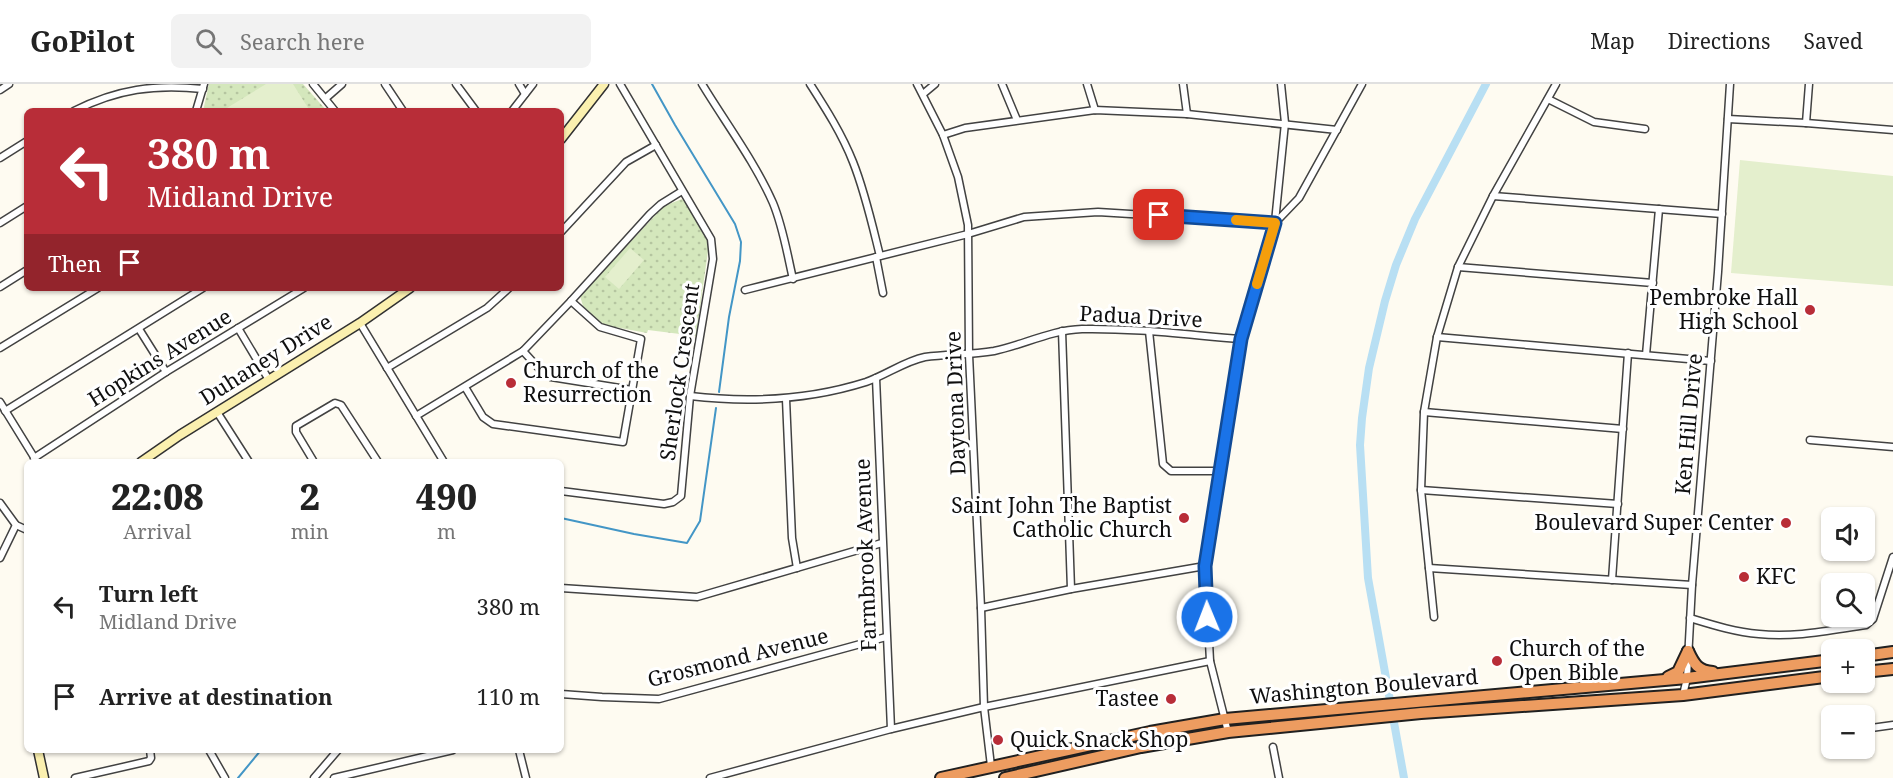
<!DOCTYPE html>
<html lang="en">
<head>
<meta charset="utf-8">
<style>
	body { margin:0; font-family:"Noto Serif",serif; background:#f2f2f2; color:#222; height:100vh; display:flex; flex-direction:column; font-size:22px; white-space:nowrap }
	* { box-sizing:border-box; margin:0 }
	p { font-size:20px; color:#767676 }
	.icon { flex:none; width:33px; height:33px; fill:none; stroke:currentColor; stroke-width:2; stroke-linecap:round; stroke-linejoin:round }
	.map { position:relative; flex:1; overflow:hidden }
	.details { position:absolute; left:24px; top:375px; width:540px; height:294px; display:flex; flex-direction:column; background:#fff; border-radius:9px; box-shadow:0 2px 4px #0004 }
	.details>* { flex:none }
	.top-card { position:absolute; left:24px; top:24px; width:540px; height:183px; border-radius:9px; box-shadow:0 2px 4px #0004; background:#b82d38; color:#fff; overflow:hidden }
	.controls { position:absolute; left:1821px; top:423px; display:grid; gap:12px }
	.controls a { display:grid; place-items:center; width:54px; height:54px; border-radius:9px; background:#fff; box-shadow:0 2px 4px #0004; font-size:30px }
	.pin { position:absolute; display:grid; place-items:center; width:51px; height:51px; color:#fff; margin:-26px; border-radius:12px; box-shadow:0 3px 9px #0006 }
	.me { position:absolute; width:66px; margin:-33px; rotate:359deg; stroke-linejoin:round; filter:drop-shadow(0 0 4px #0008) }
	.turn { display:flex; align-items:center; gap:21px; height:126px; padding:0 24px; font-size:27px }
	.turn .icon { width:78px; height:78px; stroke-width:2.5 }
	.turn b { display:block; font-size:42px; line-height:51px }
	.then { display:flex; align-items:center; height:57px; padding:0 24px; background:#0003; gap:12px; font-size:22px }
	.eta { display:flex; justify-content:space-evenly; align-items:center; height:102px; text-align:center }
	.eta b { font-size:36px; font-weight:800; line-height:42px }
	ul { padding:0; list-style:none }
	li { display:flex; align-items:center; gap:18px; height:90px; padding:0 24px }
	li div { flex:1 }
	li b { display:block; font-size:22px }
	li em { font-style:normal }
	header { display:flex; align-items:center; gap:36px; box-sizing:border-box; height:84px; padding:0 30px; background:#fff; border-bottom:2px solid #e0e0e0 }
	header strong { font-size:28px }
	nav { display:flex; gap:33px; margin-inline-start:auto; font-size:21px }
	.search { width:420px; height:54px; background:#f2f2f2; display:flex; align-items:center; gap:15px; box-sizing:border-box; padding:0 21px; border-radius:9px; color:#767676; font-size:22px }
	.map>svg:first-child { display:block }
	.grass { fill:url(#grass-dots) }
	.pitch { fill:#e4efcd }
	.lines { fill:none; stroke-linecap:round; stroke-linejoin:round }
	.stream { stroke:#4396c6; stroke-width:2 }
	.canal { stroke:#b8dff3; stroke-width:8 }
	.street-casing { stroke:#424242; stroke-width:9 }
	.secondary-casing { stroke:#313131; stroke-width:11 }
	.highway-casing { stroke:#202020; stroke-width:14 }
	.street { stroke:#fff; stroke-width:6 }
	.secondary { stroke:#fbf0af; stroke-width:8 }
	.highway { stroke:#ed9c60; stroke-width:10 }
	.route-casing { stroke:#114b97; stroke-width:15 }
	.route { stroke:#1a73e8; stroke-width:10 }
	.slow { stroke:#f59e0b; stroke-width:10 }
	.poi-dot { fill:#b82d38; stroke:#fff; stroke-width:2 }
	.labels { text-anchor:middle; stroke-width:6; stroke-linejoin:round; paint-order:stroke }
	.poi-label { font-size:21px; fill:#0f0f0f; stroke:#fff; text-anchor:end }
	.street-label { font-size:21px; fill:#0f0f0f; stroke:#fff }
</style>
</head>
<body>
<header>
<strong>GoPilot</strong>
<div class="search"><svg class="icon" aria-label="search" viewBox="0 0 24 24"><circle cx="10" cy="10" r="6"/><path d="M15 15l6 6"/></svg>Search here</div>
<nav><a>Map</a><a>Directions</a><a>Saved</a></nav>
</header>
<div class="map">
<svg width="1893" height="694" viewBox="0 0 1893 694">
	<defs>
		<pattern id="grass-dots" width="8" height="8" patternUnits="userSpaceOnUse" patternTransform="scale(1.5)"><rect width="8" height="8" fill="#d4e7bc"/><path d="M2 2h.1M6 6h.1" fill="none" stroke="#b5c5a0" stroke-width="1.8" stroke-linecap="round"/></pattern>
	</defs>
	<rect width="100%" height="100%" fill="#fefbf1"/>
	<g class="grass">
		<path d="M 209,0 L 303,0 L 327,27 L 203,27 Z"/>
		<path d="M 682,115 L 687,120 L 709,160 L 696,252 L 648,246 L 647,249 L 604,241 L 583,222 L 580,212 L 664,122 Z"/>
	</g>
	<g class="pitch">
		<path d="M 266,0 L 293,0 L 310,27 L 222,27 Z"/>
		<path d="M 1740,76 L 1893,92 L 1893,202 L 1731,189 Z"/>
		<path d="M 630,164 L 644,176 L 619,205 L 605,193 Z"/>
	</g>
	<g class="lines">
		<g class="stream">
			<path d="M 652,0 L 675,41 L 735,140 L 741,158 L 740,177 L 729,233 L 719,308"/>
			<path d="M 561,434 L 634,450 L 687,459 L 700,437 L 716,324"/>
			<path d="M 238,694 L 261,666"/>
		</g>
		<path class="canal" d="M 1404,694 L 1368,494 L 1360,361 L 1362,334 L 1369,284 L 1385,217 L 1396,181 L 1415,135 L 1486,0"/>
		<g class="street-casing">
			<g id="street">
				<path d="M 313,0 L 335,27"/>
				<path d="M 385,0 L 403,27"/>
				<path d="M 456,0 L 476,27"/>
				<path d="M 519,0 L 525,10"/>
				<path d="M 702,0 C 725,38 755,78 773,119 C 783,143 787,169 793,195"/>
				<path d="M 810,0 C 826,25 842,50 853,78 C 865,108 872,140 880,172"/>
				<path d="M 917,0 L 943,51 L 958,93 L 968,141 L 969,271 L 981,524 L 984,623 L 991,682"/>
				<path d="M 1002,0 L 1017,36"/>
				<path d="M 1087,0 L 1095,26"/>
				<path d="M 1183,0 L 1187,30"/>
				<path d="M 0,6 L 9,0"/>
				<path d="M 923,10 L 935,0"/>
				<path d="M 326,14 L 342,0"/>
				<path d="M 1548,15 L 1594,38 L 1645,45"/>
				<path d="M 74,27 C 117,5 155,0 203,5"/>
				<path d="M 196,27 L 204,0"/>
				<path d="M 512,27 L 533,0"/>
				<path d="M 1728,35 L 1806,39 L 1893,46"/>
				<path d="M 1806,39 L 1809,0"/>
				<path d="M 943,51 L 965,44 L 1095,26 L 1187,30 L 1337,46"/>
				<path d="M 0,74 L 27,57"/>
				<path d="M 1493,112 L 1722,130"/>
				<path d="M 1275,138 L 1285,39 L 1281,0"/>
				<path d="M 0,139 L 27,122"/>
				<path d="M 561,148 L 626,78 L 656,61"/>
				<path d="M 876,173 L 883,209"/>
				<path d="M 1458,183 L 1653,199"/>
				<path d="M 0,203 L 27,186"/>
				<path d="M 745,206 L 968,150 L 1024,133 L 1098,128 L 1275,139"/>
				<path d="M 360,239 L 444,378"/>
				<path d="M 238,244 L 269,296"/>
				<path d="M 139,245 L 166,288"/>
				<path d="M 1062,247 L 1071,505"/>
				<path d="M 1149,247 L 1163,380 L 1171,387 L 1221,387"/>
				<path d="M 1437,253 L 1711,277"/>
				<path d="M 0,264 L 98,204"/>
				<path d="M 523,267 L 544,290 L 551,293 L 632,306"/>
				<path d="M 1646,271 L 1659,125"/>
				<path d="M 387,284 L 487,224 L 509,204"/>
				<path d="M 876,294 L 891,645"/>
				<path d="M 465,303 L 483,333 L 493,340 L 623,358 L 641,255 L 600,243 L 571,217"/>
				<path d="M 690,312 C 750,319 809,316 866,298 C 886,291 905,277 925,273 C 948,270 971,271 994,267 C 1023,261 1051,246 1082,245 C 1135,244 1189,251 1241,255"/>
				<path d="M 786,315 L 792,454 L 797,484"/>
				<path d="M 0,318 L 37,378"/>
				<path d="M 5,327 L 203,204"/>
				<path d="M 217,328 L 249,378"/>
				<path d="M 1424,328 L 1623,345"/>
				<path d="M 416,332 L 523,267 L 571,217 L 650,130 L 661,120 L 682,107"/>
				<path d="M 1810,356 L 1893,363"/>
				<path d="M 34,374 L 166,288 L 304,204"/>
				<path d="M 314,378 L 296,348 L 296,342 L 335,319 L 341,321 L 378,378"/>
				<path d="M 1421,406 L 1618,420"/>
				<path d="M 561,407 L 664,420 L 673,418 L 681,412 L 690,312 L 713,175 L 711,155 L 620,0"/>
				<path d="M 0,419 L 16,441 L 27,446"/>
				<path d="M 0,474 L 16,441"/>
				<path d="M 1429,484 L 1692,501"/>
				<path d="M 1612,496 L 1628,269"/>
				<path d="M 561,504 L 697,513 L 882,459"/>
				<path d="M 981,524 L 1071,505 L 1205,482"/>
				<path d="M 1434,533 L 1421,406 L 1424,328 L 1437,253 L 1458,183 L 1493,112 L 1556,0"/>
				<path d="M 1690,534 C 1713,541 1735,548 1759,550 C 1794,554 1831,546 1866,541 L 1873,535 L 1893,473"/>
				<path d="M 561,610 L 602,613 L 659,615 L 886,553"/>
				<path d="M 1683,611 L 1687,594 L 1692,501 L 1718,188 L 1730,0"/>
				<path d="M 1864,645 L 1893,641"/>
				<path d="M 1228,648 L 1210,577 L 1205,482 L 1241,255 L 1275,139 L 1299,114 L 1362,0"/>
				<path d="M 1273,663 L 1279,694"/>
				<path d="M 209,666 L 225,694"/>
				<path d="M 519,666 L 526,694"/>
				<path d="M 75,694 L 149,677 L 151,674 L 150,666"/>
				<path d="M 314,694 L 338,666"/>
				<path d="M 334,694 L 453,666"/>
				<path d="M 710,694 L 891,645 L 984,623 L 1210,577"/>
			</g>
		</g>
		<g class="secondary-casing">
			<g id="secondary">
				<path d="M 561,55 L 604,0"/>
				<path d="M 141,378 L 180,351 L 360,239 L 410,204"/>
				<path d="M 38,666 L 44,694"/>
			</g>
		</g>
		<g class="highway-casing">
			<g id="highway">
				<path d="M 1688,567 C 1694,580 1698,587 1713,588"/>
				<path d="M 1864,572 L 1893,568"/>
				<path d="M 1864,588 L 1893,585"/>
				<path d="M 1668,593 L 1678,588 L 1688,567"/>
				<path d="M 941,694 L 1150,648 L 1225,635 L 1687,594 L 1832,576"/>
				<path d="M 1005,694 L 1141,663 L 1228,648 L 1421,629 L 1683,611 L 1832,592"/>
			</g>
		</g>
		<use href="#street" class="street"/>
		<use href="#secondary" class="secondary"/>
		<use href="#highway" class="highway"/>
	</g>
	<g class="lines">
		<g class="route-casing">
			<path id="route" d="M 1159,131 L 1275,139 L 1241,255 L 1205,482 L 1207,533"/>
		</g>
		<use href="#route" class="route"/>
		<path class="slow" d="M 1236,136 L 1275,139 L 1257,200"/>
	</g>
	<g class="poi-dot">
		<circle cx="1810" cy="226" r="6"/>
		<circle cx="511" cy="299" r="6"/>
		<circle cx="1184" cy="434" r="6"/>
		<circle cx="1786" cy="439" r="6"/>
		<circle cx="1744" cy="493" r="6"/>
		<circle cx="1497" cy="577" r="6"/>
		<circle cx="1171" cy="615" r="6"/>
		<circle cx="998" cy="656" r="6"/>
	</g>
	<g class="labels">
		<g class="poi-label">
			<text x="1798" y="221">Pembroke Hall<tspan x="1798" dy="24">High School</tspan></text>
			<text x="523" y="294" text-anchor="start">Church of the<tspan x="523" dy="24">Resurrection</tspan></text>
			<text x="1172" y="429">Saint John The Baptist<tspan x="1172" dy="24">Catholic Church</tspan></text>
			<text x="1774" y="446">Boulevard Super Center</text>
			<text x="1756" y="500" text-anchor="start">KFC</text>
			<text x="1509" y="572" text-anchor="start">Church of the<tspan x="1509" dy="24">Open Bible</tspan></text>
			<text x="1159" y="622">Tastee</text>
			<text x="1010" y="663" text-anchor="start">Quick Snack Shop</text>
		</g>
		<g class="street-label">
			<text transform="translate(1141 233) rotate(3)" y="7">Padua Drive</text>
			<text transform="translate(160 274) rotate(-32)" y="7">Hopkins Avenue</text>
			<text transform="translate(266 276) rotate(-32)" y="7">Duhaney Drive</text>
			<text transform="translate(680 288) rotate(-82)" y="7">Sherlock Crescent</text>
			<text transform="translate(956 319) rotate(-92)" y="7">Daytona Drive</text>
			<text transform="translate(1689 340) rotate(-85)" y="7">Ken Hill Drive</text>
			<text transform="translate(866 471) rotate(-92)" y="7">Farmbrook Avenue</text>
			<text transform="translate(738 574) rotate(-14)" y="7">Grosmond Avenue</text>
			<text transform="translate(1364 603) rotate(-5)" y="7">Washington Boulevard</text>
		</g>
	</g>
</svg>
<div class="controls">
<a><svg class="icon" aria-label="sound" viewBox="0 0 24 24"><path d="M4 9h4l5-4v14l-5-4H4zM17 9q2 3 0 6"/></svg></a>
<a><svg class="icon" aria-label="search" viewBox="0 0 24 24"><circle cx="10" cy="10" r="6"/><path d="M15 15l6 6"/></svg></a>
<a>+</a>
<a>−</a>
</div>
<div class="pin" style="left:1159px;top:131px;background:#d93025"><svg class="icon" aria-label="arrive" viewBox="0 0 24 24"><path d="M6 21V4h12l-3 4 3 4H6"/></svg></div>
<svg class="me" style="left:1207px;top:533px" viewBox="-20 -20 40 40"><circle r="17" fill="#1a73e8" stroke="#fff" stroke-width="3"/><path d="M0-11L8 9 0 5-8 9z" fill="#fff"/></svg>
<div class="top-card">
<div class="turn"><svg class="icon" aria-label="left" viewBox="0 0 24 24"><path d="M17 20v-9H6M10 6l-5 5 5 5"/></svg><div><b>380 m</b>Midland Drive</div></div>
<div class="then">Then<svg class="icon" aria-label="arrive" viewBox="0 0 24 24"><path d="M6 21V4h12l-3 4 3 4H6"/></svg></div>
</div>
<section class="details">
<div class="eta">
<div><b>22:08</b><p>Arrival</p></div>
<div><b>2</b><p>min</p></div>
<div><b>490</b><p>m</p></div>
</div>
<ul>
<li><svg class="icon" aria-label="left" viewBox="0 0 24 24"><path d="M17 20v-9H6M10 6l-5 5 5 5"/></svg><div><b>Turn left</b><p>Midland Drive</p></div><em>380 m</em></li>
<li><svg class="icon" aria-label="arrive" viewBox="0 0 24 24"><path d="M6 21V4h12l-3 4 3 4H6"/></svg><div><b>Arrive at destination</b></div><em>110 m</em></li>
</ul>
</section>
</div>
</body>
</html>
